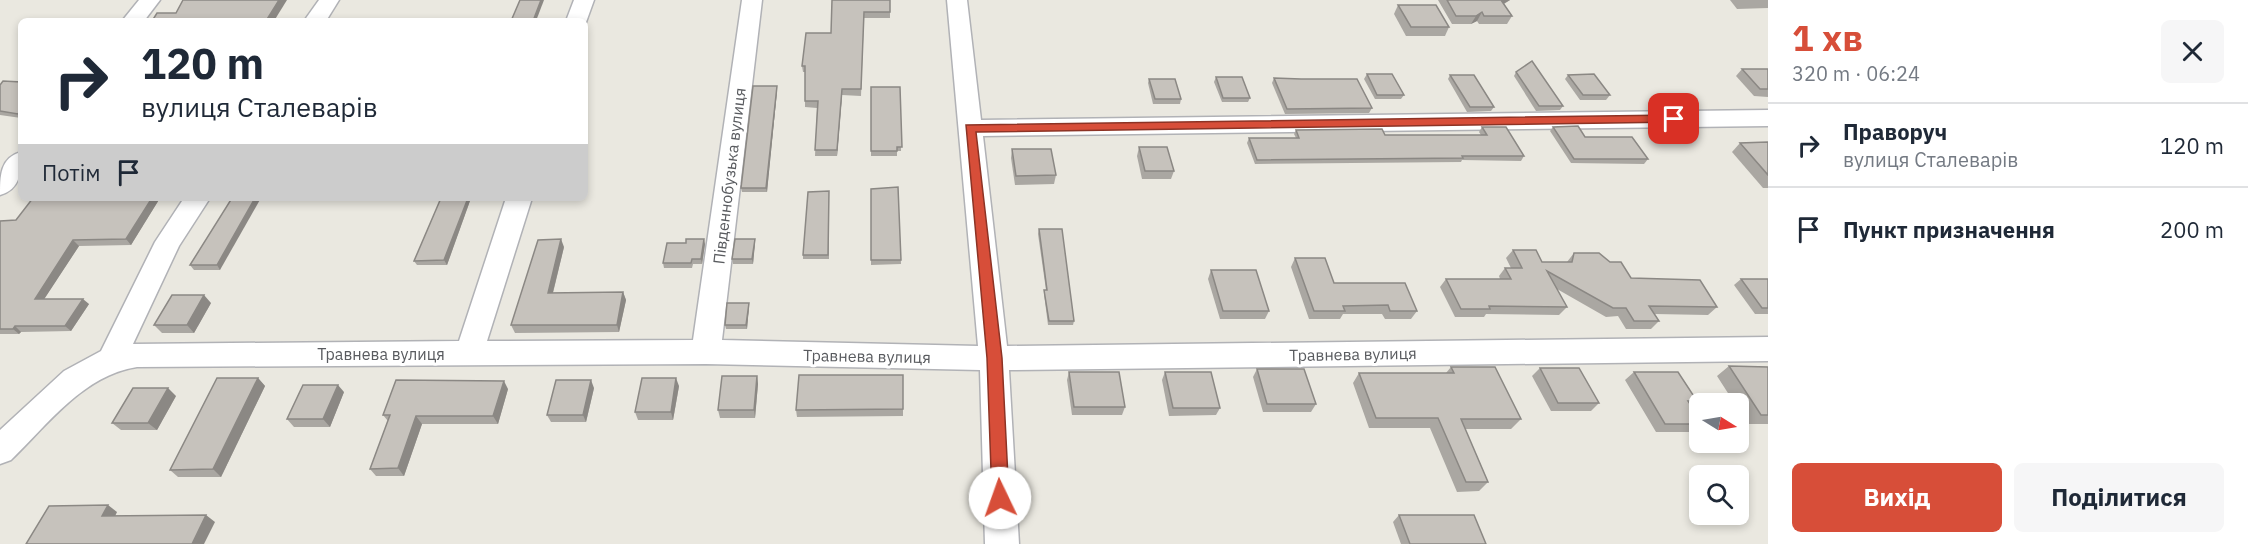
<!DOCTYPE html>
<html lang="uk">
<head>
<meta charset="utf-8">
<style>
	body { margin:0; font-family:"IBM Plex Sans",sans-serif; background:#f6f6f7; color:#1f2937; height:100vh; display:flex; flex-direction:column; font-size:22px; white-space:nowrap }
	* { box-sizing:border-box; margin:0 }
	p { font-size:20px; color:#747a83 }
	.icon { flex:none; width:33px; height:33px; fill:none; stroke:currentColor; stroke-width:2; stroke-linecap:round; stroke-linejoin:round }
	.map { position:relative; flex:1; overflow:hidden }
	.sheet { display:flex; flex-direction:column; background:#fff; width:480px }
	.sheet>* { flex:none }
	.guide { position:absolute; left:18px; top:18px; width:570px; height:183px; border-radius:9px; box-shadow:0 3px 9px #0003; background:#fff; color:#1f2937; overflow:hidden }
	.needle { width:39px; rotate:101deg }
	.controls { position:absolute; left:1689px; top:393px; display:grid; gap:12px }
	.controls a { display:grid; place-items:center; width:60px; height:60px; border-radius:9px; background:#fff; box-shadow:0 3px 9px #0003; font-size:30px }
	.pin { position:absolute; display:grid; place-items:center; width:51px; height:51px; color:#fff; margin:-26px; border-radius:12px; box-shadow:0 3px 9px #0006 }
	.me { position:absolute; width:66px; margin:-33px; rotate:357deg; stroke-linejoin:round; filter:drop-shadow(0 0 4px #0008) }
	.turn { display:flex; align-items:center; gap:21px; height:126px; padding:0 24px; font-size:27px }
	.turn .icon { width:78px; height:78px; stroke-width:2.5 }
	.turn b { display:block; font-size:42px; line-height:51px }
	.then { display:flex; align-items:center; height:57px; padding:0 24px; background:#0003; gap:12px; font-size:22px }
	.round { display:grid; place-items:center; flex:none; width:63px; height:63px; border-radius:9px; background:#f6f6f7 }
	.headline { display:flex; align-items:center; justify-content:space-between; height:102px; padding:0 24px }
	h1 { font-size:36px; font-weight:700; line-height:45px; color:#d74e39 }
	.primary-button { display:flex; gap:12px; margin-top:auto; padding:12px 24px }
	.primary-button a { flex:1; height:69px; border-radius:9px; background:#d74e39; color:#fff; font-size:24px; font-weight:700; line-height:69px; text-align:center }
	.primary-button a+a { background:#f6f6f7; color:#1f2937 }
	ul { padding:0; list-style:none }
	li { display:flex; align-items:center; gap:18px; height:84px; padding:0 24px; border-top:2px solid #e0e1e3 }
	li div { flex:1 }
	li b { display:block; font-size:22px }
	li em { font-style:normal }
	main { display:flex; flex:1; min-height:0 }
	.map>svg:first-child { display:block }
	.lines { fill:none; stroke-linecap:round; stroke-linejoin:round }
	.street-casing { stroke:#b1b2b6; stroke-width:3 }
	.street { fill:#fff; fill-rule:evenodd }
	.wall { fill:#aaa7a2 }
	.shaded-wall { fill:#8b8884 }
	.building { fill:#c6c2bc; stroke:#8b8884; stroke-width:1.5 }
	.route { fill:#d74e39; stroke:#8c3325; stroke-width:1.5 }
	.labels { text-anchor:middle; stroke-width:6; stroke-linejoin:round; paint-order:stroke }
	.street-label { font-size:16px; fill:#595b5f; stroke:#fff }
</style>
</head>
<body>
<main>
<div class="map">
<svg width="1768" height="544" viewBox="0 0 1768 544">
	<rect width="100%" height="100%" fill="#eae8e0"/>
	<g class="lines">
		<g class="street-casing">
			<g id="street">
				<path d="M 139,0 L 160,0 L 144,21 L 122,21 Z"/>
				<path d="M 319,0 L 339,0 L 326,21 L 304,21 Z"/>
				<path d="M 574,0 L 594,0 L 585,25 L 585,21 L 566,21 Z"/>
				<path d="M 742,0 L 762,0 L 722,340 L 978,346 L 947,0 L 967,0 L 981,120 L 1768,110 L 1768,126 L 983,136 L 1007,346 L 1768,337 L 1768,361 L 1009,370 L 1019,544 L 985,544 L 980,370 L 706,364 L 137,367 C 84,375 48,424 11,460 L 0,464 L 0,430 L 64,371 L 101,351 L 155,242 L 184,198 L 210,198 L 179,246 L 133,344 L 459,341 L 506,198 L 532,198 L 487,341 L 693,340 Z"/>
				<path d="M 21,152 C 21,171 21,189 0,195 C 0,176 0,158 21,152 Z"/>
			</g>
		</g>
		<use href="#street" class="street"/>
	</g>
	<g class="wall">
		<path d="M 832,0 L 890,0 L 890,18 L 864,18 L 861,96 L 842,95 L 837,156 L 815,156 L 817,108 L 805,107 L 805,72 L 803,72 L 802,66 L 831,33 Z"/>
		<path d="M 1438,0 L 1510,0 L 1504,4 L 1512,16 L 1507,24 L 1479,24 L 1477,21 L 1471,24 L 1452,24 Z"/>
		<path d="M 1730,0 L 1768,0 L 1768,8 L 1737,9 Z"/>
		<path d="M 1398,5 L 1449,27 L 1445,36 L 1406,36 L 1394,14 Z"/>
		<path d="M 1742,69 L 1768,69 L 1768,97 L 1754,96 L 1736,76 Z"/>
		<path d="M 1516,72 L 1563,106 L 1560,110 L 1536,111 L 1514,76 Z"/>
		<path d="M 1367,74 L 1404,95 L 1401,99 L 1375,99 L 1364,79 Z"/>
		<path d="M 1450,75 L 1494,107 L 1491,111 L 1467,112 L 1448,79 Z"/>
		<path d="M 1568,75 L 1610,95 L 1606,100 L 1580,100 L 1565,79 Z"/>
		<path d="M 1216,77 L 1250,98 L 1248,102 L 1222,102 L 1214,82 Z"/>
		<path d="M 1274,78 L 1372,108 L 1369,113 L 1285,114 L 1272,83 Z"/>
		<path d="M 1149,79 L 1181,99 L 1180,104 L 1153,104 L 1148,83 Z"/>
		<path d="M 21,82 L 21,118 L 0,115 L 0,85 Z"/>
		<path d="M 871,87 L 900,87 L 901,151 L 897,151 L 897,156 L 871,156 Z"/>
		<path d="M 777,91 L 767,192 L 742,192 L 741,188 Z"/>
		<path d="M 1482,127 L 1524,156 L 1521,161 L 1462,160 L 1461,162 L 1255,164 L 1247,143 L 1249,138 L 1296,138 L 1294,134 L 1296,130 L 1385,135 L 1481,135 L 1479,132 Z"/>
		<path d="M 1553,127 L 1585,137 L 1648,159 L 1644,164 L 1571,163 L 1550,131 Z"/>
		<path d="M 1768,142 L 1768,188 L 1763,188 L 1732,152 L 1740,143 Z"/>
		<path d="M 1139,147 L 1174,171 L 1171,179 L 1142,179 L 1137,156 Z"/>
		<path d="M 1012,149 L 1056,175 L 1054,184 L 1015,185 L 1011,158 Z"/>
		<path d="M 898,187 L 901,264 L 871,265 L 871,189 Z"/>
		<path d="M 829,191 L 829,259 L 803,259 L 803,255 Z"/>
		<path d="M 160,198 L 131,245 L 79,246 L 44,299 L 89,304 L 71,331 L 21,332 L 19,334 L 0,334 L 0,221 L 16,220 Z"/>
		<path d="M 441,198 L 471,198 L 447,265 L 417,265 L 414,261 Z"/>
		<path d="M 227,207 L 220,270 L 194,270 L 190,265 Z"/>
		<path d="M 1039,229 L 1074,321 L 1073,325 L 1048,325 L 1044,294 L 1044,290 L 1046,290 L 1038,234 Z"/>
		<path d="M 755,239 L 755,243 L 753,264 L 733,264 L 732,259 Z"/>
		<path d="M 705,244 L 702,264 L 693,264 L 692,268 L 664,268 L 663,263 Z"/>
		<path d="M 564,247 L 553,293 L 623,292 L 626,300 L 619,332 L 515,333 L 511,325 Z"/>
		<path d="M 1513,250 L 1542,262 L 1567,262 L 1574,253 L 1631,278 L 1717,307 L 1708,315 L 1655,314 L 1659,321 L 1651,329 L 1626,329 L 1618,316 L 1606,317 L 1557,289 L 1567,307 L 1559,315 L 1486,314 L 1484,317 L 1455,317 L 1440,287 L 1446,279 L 1500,279 L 1499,276 L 1505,268 L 1511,268 L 1506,258 Z"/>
		<path d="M 1295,258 L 1334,283 L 1417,311 L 1411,319 L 1385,319 L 1382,314 L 1343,314 L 1340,319 L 1309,319 L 1291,267 Z"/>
		<path d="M 1211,270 L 1269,311 L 1265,319 L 1220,319 L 1208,279 Z"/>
		<path d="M 1741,279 L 1768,279 L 1768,314 L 1755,314 L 1734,285 Z"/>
		<path d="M 211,303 L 194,333 L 162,333 L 154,325 Z"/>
		<path d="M 749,303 L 749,307 L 747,329 L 726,329 L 725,325 Z"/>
		<path d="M 1729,366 L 1768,367 L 1768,424 L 1749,424 L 1738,408 L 1738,404 L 1735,404 L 1717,376 Z"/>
		<path d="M 1451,367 L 1521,419 L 1511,429 L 1465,429 L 1488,482 L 1479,491 L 1457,492 L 1430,428 L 1369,428 L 1353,383 L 1359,373 L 1446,373 Z"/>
		<path d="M 1540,368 L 1599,403 L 1591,411 L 1551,411 L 1532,376 Z"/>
		<path d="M 1257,369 L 1316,404 L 1311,412 L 1263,412 L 1253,377 Z"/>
		<path d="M 1069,372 L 1125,407 L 1122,415 L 1072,415 L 1067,380 Z"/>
		<path d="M 1165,372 L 1220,408 L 1216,415 L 1169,416 L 1162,380 Z"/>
		<path d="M 1634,372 L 1697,401 L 1691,406 L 1700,419 L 1700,427 L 1693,432 L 1656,432 L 1625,380 Z"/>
		<path d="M 903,375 L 903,416 L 797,417 L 796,410 Z"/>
		<path d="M 757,376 L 758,384 L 755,418 L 720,418 L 718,410 Z"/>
		<path d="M 258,378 L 265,386 L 221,477 L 178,477 L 170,470 Z"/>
		<path d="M 679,386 L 673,420 L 638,420 L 635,412 Z"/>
		<path d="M 594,388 L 586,422 L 551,422 L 547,415 Z"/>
		<path d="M 508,389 L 498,424 L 422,424 L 404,476 L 376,476 L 370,469 L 388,421 L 383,415 Z"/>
		<path d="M 344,392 L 330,427 L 294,427 L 287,419 Z"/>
		<path d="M 176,396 L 157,430 L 121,430 L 112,423 Z"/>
		<path d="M 1399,515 L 1486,544 L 1401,544 L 1393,522 Z"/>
	</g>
	<g class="shaded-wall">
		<path d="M 279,0 L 287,0 L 274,21 L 266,21 Z"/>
		<path d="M 541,0 L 544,0 L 536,21 L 533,21 Z"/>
		<path d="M 1501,0 L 1510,0 L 1496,8 Z"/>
		<path d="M 1482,12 L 1477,21 L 1471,24 L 1476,16 Z"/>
		<path d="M 777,86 L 777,91 L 767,192 L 766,188 Z"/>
		<path d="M 842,89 L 842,95 L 837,156 L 837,150 Z"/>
		<path d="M 152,198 L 160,198 L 131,245 L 126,239 Z"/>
		<path d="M 255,198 L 261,198 L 220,270 L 217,265 Z"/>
		<path d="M 468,198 L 471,198 L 447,265 L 444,260 Z"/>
		<path d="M 561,239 L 564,247 L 551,300 L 548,293 Z"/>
		<path d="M 704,239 L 705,244 L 702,264 L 701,259 Z"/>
		<path d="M 755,239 L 755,243 L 753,264 L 752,259 Z"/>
		<path d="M 73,240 L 79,246 L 41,304 L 35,299 Z"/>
		<path d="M 623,292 L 626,300 L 619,332 L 617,325 Z"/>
		<path d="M 204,295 L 211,303 L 194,333 L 187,325 Z"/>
		<path d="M 83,299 L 89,304 L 71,331 L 65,326 Z"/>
		<path d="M 749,303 L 749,307 L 747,329 L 746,325 Z"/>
		<path d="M 15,326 L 21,332 L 19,334 L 13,329 Z"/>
		<path d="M 757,376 L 758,384 L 755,418 L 754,410 Z"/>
		<path d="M 258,378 L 265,386 L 221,477 L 213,469 Z"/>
		<path d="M 676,378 L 679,386 L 673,420 L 671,412 Z"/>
		<path d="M 591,380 L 594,388 L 586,422 L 583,415 Z"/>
		<path d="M 504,381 L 508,389 L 498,424 L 493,416 Z"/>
		<path d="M 338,385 L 344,392 L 330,427 L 323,419 Z"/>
		<path d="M 168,388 L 176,396 L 157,430 L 148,423 Z"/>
		<path d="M 416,416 L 422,424 L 404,476 L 398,468 Z"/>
		<path d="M 108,505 L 117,512 L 112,523 L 102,516 Z"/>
		<path d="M 206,515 L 215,522 L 204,544 L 192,544 Z"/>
	</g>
	<g class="building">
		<path d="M 183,0 L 279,0 L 266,21 L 152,21 L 157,13 L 176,13 Z"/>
		<path d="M 520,0 L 541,0 L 533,21 L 511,21 Z"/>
		<path d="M 832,0 L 890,0 L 890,12 L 864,12 L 861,89 L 842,89 L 837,150 L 815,150 L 818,101 L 805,101 L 805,66 L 802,66 L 806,33 L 831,33 Z"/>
		<path d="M 1447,0 L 1501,0 L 1512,16 L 1484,16 L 1482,12 L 1476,16 L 1456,16 Z"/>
		<path d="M 1398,5 L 1436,5 L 1449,27 L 1411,27 Z"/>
		<path d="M 1532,61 L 1563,106 L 1539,106 L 1516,72 Z"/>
		<path d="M 1742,69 L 1768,69 L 1768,89 L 1760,89 Z"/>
		<path d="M 1367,74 L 1392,74 L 1404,95 L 1377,95 Z"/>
		<path d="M 1594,74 L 1610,95 L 1583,95 L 1568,75 Z"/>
		<path d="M 1450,75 L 1474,75 L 1494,107 L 1470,107 Z"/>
		<path d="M 1216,77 L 1242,77 L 1250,98 L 1223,98 Z"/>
		<path d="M 1274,78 L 1301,79 L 1357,79 L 1372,108 L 1287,109 Z"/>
		<path d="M 1149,79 L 1175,79 L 1181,99 L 1155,99 Z"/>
		<path d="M 3,81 L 21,82 L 21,110 L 18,114 L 0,111 L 0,85 Z"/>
		<path d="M 753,86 L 777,86 L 766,188 L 741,188 Z"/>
		<path d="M 871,87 L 900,87 L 902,147 L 897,147 L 897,151 L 871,151 Z"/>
		<path d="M 1578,126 L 1585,137 L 1632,137 L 1648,159 L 1574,159 L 1553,127 Z"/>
		<path d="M 1482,127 L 1506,127 L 1524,156 L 1462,156 L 1463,158 L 1257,160 L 1249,138 L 1299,138 L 1296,130 L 1382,129 L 1385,135 L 1487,135 Z"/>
		<path d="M 1768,142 L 1768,175 L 1740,143 Z"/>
		<path d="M 1139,147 L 1167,147 L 1174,171 L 1145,171 Z"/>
		<path d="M 1012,149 L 1051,149 L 1056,175 L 1016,176 Z"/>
		<path d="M 898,187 L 901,260 L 871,260 L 871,189 Z"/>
		<path d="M 829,191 L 828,255 L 803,255 L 808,192 Z"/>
		<path d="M 33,198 L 152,198 L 126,239 L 73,240 L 35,299 L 83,299 L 65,326 L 15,326 L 13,329 L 0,329 L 0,221 L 16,220 Z"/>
		<path d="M 232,198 L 255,198 L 217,265 L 190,265 Z"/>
		<path d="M 441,198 L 468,198 L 444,260 L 414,261 Z"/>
		<path d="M 1039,229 L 1062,229 L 1074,321 L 1049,321 L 1044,290 L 1047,290 Z"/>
		<path d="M 561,239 L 548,293 L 623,292 L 617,325 L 511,325 L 538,240 Z"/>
		<path d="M 686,239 L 704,239 L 701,259 L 692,259 L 691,263 L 663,263 L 667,243 L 686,243 Z"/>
		<path d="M 735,239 L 755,239 L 752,259 L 732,259 Z"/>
		<path d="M 1513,250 L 1536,250 L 1542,262 L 1572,262 L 1574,253 L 1599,253 L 1610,262 L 1621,262 L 1631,278 L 1700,280 L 1717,307 L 1649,306 L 1659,321 L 1634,321 L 1626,308 L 1613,308 L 1547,271 L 1567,307 L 1489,306 L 1490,309 L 1461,309 L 1446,279 L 1511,279 L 1505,268 L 1522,268 Z"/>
		<path d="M 1295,258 L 1325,258 L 1334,283 L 1405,283 L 1417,311 L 1390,311 L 1388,305 L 1343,306 L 1345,311 L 1314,311 Z"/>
		<path d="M 1211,270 L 1256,270 L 1269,311 L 1223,311 Z"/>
		<path d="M 1741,279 L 1768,279 L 1768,308 L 1762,308 Z"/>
		<path d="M 172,295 L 204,295 L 187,325 L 154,325 Z"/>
		<path d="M 727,303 L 749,303 L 746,325 L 725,325 Z"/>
		<path d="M 1729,366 L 1768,367 L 1768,415 L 1761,415 Z"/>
		<path d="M 1451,367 L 1495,367 L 1521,419 L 1461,419 L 1488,482 L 1466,482 L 1438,418 L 1376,418 L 1359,373 L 1454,373 Z"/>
		<path d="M 1540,368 L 1579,368 L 1599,403 L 1558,403 Z"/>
		<path d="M 1257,369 L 1304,369 L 1316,404 L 1267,404 Z"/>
		<path d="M 1069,372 L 1119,372 L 1125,407 L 1074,407 Z"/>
		<path d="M 1165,372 L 1211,372 L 1220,408 L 1173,408 Z"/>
		<path d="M 1634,372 L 1678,372 L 1697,401 L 1688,401 L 1700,419 L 1700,424 L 1665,424 Z"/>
		<path d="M 799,375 L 903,375 L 903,409 L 796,410 Z"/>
		<path d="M 722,376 L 757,376 L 754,410 L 718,410 Z"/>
		<path d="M 217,378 L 258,378 L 213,469 L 170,470 Z"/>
		<path d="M 642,378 L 676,378 L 671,412 L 635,412 Z"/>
		<path d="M 396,380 L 504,381 L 493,416 L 416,416 L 398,468 L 370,469 L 390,415 L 383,415 Z"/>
		<path d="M 556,380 L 591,380 L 583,415 L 547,415 Z"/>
		<path d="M 303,385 L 338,385 L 323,419 L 287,419 Z"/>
		<path d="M 133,388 L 168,388 L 148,423 L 112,423 Z"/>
		<path d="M 108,505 L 102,516 L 206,515 L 192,544 L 26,544 L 49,506 Z"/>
		<path d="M 1399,515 L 1474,515 L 1486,544 L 1410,544 Z"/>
	</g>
	<path class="route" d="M 1674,115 L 1678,117 L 1678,122 L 976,132 L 1002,358 L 1009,498 L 1006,503 L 1000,505 L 995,503 L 992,498 L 987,358 L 966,125 Z"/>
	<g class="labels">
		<g class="street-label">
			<text transform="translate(729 176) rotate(-83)" y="6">Південнобузька вулиця</text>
			<text x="381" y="360">Травнева вулиця</text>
			<text transform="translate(1353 354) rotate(-1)" y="6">Травнева вулиця</text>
			<text transform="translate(867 356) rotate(1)" y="6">Травнева вулиця</text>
		</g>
	</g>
</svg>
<div class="controls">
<a><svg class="needle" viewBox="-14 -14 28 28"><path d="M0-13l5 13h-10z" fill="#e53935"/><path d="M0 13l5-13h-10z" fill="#747a83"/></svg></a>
<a><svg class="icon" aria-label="search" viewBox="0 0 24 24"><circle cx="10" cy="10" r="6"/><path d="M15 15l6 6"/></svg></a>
</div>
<div class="pin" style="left:1674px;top:119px;background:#d93025"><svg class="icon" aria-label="arrive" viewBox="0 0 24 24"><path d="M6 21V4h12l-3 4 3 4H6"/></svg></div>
<svg class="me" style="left:1000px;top:498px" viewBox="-20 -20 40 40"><circle r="19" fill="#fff"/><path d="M0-13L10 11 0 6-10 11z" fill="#d74e39"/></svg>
<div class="guide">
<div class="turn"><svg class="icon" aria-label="right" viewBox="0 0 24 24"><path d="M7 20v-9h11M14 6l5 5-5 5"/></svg><div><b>120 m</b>вулиця Сталеварів</div></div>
<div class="then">Потім<svg class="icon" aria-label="arrive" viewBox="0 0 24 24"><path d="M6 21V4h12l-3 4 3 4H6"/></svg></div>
</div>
</div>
<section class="sheet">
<div class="headline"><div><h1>1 хв</h1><p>320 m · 06:24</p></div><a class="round"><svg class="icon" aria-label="close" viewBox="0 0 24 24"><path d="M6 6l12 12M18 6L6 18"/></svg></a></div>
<ul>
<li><svg class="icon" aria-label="right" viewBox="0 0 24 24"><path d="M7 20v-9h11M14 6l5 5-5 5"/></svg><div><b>Праворуч</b><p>вулиця Сталеварів</p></div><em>120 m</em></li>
<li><svg class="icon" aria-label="arrive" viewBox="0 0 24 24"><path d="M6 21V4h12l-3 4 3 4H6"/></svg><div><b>Пункт призначення</b></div><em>200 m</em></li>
</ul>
<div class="primary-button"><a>Вихід</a><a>Поділитися</a></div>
</section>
</main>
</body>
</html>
